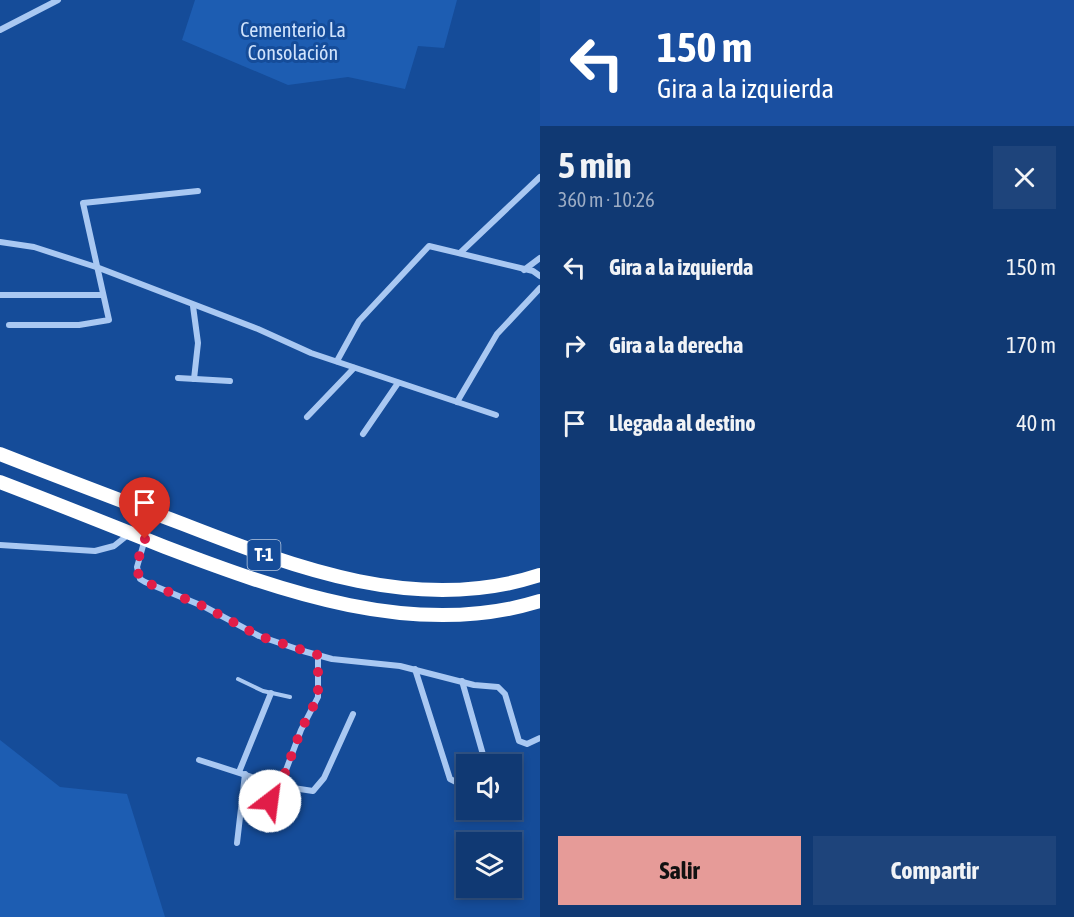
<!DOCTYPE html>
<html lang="es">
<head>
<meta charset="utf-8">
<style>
	body { margin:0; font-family:"Asap Condensed",sans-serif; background:#1e447b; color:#f1f3f6; height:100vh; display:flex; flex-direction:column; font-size:22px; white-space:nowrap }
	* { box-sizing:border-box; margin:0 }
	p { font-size:20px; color:#9cacc4 }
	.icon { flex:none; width:33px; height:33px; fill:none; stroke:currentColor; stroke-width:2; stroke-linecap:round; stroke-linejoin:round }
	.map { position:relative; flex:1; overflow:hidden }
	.sheet { display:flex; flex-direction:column; background:#103973; width:534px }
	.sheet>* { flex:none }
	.banner { background:#1a4fa0; color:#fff; overflow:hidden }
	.buttons { position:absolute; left:456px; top:754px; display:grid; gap:12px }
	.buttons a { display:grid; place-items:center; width:66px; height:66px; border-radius:0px; background:#103973; box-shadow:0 3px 9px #0003,0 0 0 2px #305385; font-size:30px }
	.pin { position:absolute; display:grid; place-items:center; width:51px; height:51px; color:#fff; margin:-62px -26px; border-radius:50% 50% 50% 0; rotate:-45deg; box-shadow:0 0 6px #0007 }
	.pin .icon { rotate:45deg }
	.me { position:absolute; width:66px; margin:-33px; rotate:30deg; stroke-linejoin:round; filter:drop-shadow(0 0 4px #0008) }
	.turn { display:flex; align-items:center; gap:21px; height:126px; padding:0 18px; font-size:27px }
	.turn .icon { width:78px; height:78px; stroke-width:2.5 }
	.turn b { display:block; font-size:42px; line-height:51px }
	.round { display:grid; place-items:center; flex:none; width:63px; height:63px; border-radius:0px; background:#1e447b }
	.head { display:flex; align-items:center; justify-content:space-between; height:102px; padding:0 18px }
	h1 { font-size:36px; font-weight:700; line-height:45px }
	.cta { display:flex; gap:12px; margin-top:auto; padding:12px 18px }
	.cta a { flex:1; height:69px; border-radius:0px; background:#e69b98; color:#111; font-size:24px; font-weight:700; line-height:69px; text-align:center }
	.cta a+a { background:#1e447b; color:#f1f3f6 }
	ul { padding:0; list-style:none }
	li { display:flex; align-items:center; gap:18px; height:78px; padding:0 18px }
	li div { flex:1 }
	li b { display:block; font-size:22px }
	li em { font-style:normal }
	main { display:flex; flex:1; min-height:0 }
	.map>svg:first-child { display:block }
	.green { fill:#1d5db2 }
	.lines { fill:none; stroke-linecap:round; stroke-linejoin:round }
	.lane { stroke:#a9c8f2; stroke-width:4 }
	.street { stroke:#a9c8f2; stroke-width:6 }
	.highway { stroke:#fff; stroke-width:14 }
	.route { stroke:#e11d48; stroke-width:10; stroke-dasharray:0 18 }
	.labels { text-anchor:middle; stroke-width:6; stroke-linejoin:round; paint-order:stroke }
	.shield { fill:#154c99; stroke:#b9c9e0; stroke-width:1.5 }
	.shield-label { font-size:18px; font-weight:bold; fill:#fff }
	.park-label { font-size:20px; fill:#d0e3fc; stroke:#154c99 }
</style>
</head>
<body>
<main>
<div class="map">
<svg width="540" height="917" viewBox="0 0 540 917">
	<rect width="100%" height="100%" fill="#154c99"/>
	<g class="green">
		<path d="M 195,0 L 457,0 L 444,48 L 418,46 L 405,89 L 348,77 L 288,85 L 182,40 Z"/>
		<path d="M 0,740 L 60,787 L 127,794 L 165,917 L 0,917 Z"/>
	</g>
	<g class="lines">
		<path class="lane" d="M 238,679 L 263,691 L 290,697"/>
		<g class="street">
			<path d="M 0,30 L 58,0"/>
			<path d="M 0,242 L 34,247 L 99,268 L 258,329 L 311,353 L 496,415"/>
			<path d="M 460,253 L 540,177"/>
			<path d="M 524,270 L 540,258"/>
			<path d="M 0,295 L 103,295"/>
			<path d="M 193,306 L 198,343 L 194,379"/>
			<path d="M 9,325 L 79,325 L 109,320 L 83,203 L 198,191"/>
			<path d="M 337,361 L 359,321 L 429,246 L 533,271 L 540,276"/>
			<path d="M 178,378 L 230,381"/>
			<path d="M 457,402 L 497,334 L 540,288"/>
			<path d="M 307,417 L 354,368"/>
			<path d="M 363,434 L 398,383"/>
			<path d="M 145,539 L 137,567 L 140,579 L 145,582 L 205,607 L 259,636 L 303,651 L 332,659 L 400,666 L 474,685 L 498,687 L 505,694 L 519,741 L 527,744 L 540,738"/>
			<path d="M 0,545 L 95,551 L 114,546 L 129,534"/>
			<path d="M 415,669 L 450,779 L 456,782 L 466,780"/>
			<path d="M 462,681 L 486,765"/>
			<path d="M 199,760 L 280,786 L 313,791 L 324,778 L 353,714"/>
			<path d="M 239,772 L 271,693"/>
			<path d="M 280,786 L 301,730 L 318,697 L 318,655"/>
			<path d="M 267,830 L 275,784"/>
			<path d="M 237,843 L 245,774"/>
		</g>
		<g class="highway">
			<path d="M 0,454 C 61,478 122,501 183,524 C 296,568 418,615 540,575"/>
			<path d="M 0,482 C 55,503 110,525 165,547 C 281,591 415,640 540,601"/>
		</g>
	</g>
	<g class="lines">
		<path class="route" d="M 145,539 C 141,553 130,572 145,582 L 205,607 L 259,636 L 318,655 L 318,697 L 301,730 L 280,786 L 275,784 L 270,801"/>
	</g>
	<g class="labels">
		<rect class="shield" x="247.5" y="540" width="33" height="30" rx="4.5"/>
		<g class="shield-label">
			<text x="264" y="561">T-1</text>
		</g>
		<g class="park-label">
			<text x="293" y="37">Cementerio La<tspan x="293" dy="23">Consolación</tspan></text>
		</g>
	</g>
</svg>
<div class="buttons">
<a><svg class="icon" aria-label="sound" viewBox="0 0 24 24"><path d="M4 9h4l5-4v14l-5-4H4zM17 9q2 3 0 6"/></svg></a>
<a><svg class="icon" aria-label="layers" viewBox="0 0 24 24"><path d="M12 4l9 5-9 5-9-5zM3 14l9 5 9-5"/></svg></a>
</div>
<div class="pin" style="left:145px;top:539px;background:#d93025"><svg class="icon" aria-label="arrive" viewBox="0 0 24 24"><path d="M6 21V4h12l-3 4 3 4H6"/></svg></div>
<svg class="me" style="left:270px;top:801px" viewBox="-20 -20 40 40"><circle r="19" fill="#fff"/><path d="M0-13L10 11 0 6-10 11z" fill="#e11d48"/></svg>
</div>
<section class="sheet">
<div class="banner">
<div class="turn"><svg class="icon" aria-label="left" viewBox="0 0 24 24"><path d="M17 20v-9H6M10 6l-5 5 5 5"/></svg><div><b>150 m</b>Gira a la izquierda</div></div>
</div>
<div class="head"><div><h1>5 min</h1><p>360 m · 10:26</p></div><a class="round"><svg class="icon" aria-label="close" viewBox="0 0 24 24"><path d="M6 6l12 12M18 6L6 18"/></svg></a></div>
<ul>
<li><svg class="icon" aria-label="left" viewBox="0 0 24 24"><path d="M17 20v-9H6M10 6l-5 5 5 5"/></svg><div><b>Gira a la izquierda</b></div><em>150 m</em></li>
<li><svg class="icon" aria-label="right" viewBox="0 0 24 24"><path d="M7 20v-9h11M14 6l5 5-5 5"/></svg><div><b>Gira a la derecha</b></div><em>170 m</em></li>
<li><svg class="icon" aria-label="arrive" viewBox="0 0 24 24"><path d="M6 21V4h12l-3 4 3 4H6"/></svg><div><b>Llegada al destino</b></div><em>40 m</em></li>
</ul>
<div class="cta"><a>Salir</a><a>Compartir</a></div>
</section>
</main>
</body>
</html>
